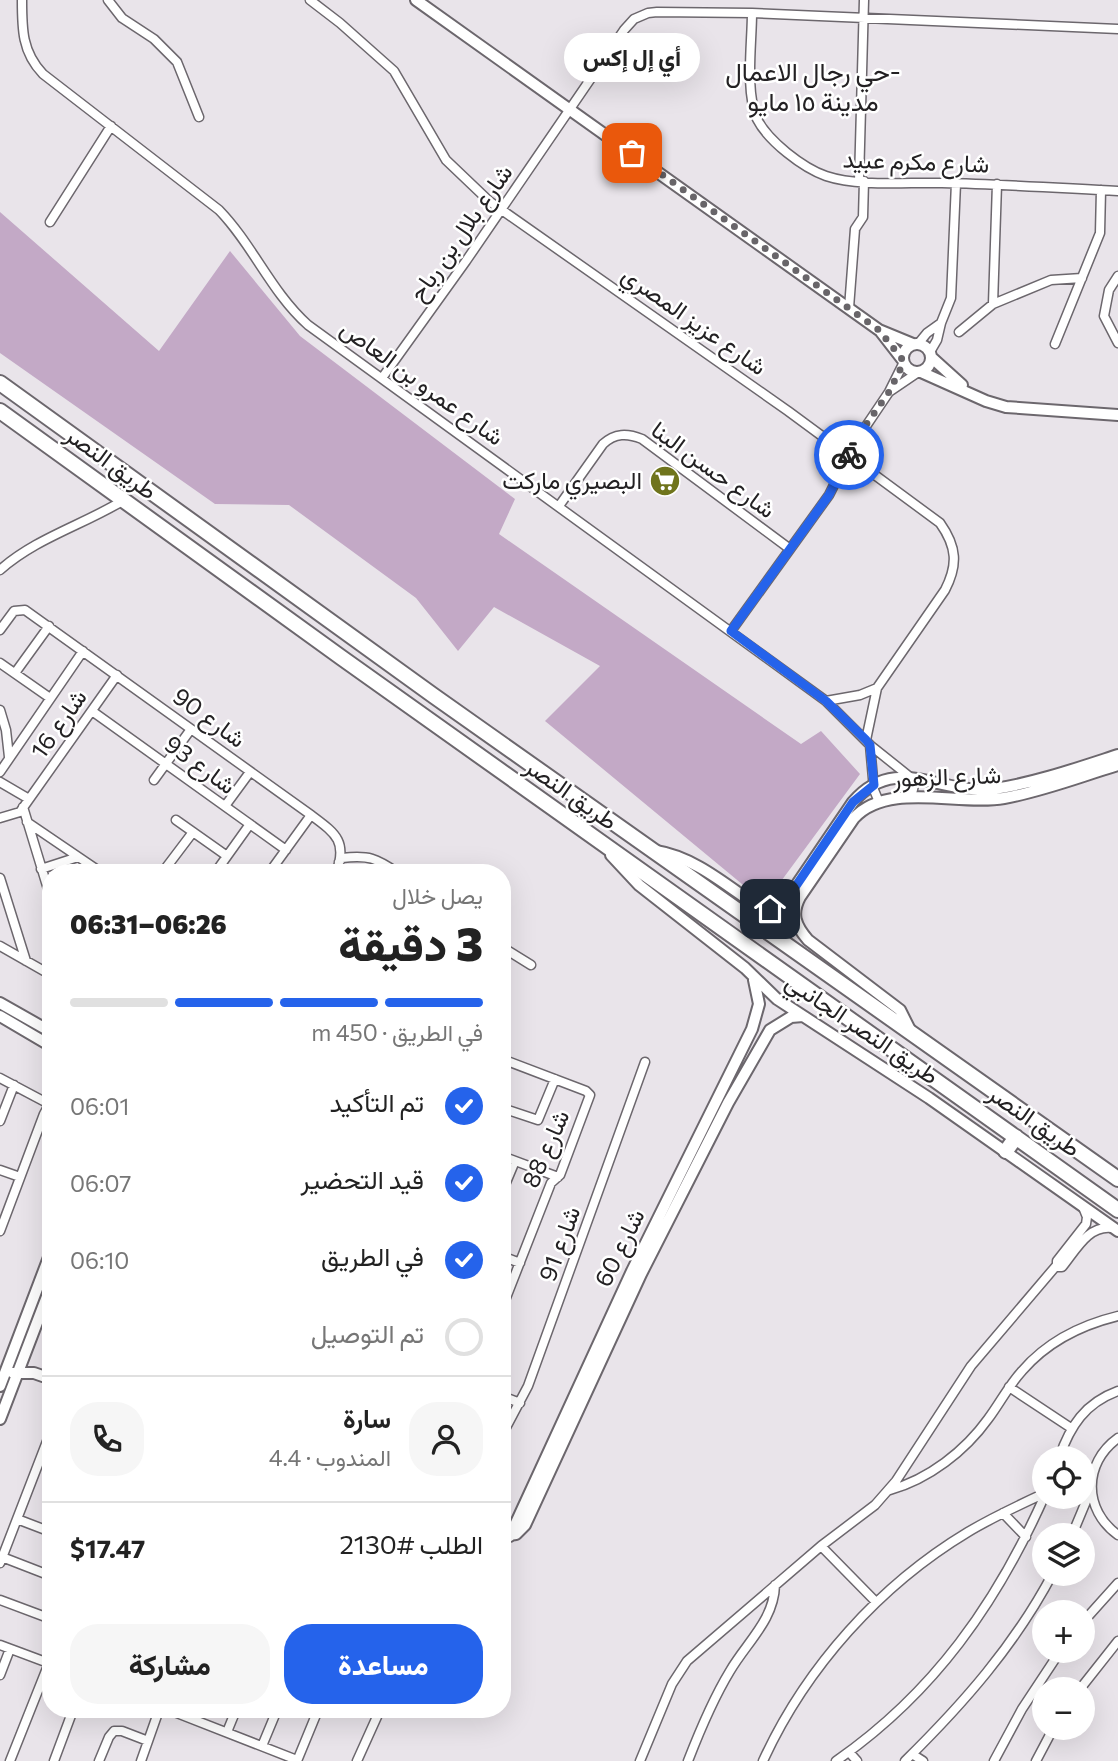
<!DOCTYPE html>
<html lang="ar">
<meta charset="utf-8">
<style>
body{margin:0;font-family:Commissioner,Vazirmatn,sans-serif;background:#f6f6f6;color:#222;direction:rtl;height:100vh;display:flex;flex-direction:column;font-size:26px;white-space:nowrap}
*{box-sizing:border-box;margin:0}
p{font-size:23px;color:#767676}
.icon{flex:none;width:38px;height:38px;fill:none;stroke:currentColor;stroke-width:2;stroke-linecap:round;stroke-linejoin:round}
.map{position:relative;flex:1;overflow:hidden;direction:ltr}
.panel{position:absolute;left:42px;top:864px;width:469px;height:854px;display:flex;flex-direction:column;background:#fff;border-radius:28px;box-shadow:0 7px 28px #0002;direction:rtl}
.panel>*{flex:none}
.fabs{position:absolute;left:1032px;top:1446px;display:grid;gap:14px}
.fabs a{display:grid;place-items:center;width:63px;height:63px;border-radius:50%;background:#fff;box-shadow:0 7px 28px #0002;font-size:35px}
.pin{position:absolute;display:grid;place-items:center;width:60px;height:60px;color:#fff;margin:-30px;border-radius:14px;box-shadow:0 4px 10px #0006}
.courier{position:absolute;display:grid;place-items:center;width:70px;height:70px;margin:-35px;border:5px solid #2563eb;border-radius:50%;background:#fff;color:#222;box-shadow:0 2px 9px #0007}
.bubble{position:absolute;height:49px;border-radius:24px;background:#fff;box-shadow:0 7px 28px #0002;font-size:23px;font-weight:800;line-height:49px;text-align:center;direction:rtl}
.overview em{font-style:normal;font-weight:800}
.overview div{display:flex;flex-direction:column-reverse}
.overview{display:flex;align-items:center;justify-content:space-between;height:119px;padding:0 28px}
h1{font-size:46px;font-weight:800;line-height:52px}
.bar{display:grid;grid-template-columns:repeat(4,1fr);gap:10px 7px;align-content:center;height:84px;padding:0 28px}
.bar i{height:9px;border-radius:5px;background:#e0e0e0}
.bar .selected{background:#2563eb}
.bar p{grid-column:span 4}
.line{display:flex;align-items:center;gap:18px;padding:0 28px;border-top:2px solid #e0e0e0}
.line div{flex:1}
.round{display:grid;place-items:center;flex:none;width:74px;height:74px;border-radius:28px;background:#f6f6f6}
ol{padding:0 28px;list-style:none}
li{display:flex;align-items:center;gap:21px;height:77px}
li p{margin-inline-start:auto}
li .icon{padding:7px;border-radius:50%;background:#2563eb;color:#fff;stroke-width:4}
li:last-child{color:#767676}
li i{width:38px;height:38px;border:4px solid #e0e0e0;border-radius:50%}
.primary-button{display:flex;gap:14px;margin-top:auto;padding:14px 28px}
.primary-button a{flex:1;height:80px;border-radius:28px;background:#2563eb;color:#fff;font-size:28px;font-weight:800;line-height:80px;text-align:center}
.primary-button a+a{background:#f6f6f6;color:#222}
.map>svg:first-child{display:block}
.green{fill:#c3a9c6}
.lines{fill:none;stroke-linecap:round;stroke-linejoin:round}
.street-casing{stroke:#6c676d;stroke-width:11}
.secondary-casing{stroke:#6c676d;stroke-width:14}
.highway-casing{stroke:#6c676d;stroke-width:18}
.street{stroke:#fff;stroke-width:8}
.secondary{stroke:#fff;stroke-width:10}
.highway{stroke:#fff;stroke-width:14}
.done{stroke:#686569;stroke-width:7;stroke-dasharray:0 12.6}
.route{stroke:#2563eb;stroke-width:9}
.labels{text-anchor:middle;stroke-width:5;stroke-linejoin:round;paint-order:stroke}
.street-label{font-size:24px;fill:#232123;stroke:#fff}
.poi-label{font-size:24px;fill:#232123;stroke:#fff;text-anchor:end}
.neighbourhood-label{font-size:26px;fill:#232123;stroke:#fff}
</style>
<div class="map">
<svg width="1118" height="1761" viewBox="0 0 1118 1761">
<rect width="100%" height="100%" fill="#e9e4ea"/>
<!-- green -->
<path class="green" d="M 0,212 L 159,351 L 230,251 L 300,336 L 515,499 L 499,534 L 801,744 L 821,731 L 860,774 L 765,903 L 545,721 L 600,666 L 494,607 L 458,651 L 416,598 L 289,505 L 215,504 L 0,353 Z"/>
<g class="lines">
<!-- street casing -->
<g class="street-casing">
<path id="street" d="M 22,0 C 22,29 22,52 43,74 L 219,210 C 253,245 271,292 308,325 L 826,701 L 870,745 L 910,777 L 914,785 L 911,798
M 108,0 L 122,18 L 154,39 L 177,62 L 199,117
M 310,0 L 340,23 L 394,71 L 446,160 L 489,201 L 788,411 L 940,523 C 957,547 958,565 945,590 L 877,688 L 866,740
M 752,13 C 752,43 745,91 757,119 C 768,141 803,168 826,176 C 859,187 907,182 942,183 C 1001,184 1059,188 1118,191
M 859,181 L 864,0
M 50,222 L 111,126
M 1118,276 L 1109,290 L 1104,316 L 1118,343
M 993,304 L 1051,280 L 1082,278
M 849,308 L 855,229 L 863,217 L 864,181
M 959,332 L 993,304 L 997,184
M 918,344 L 927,333 L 941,323
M 1055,344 L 1100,233 L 1101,190
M 930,352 L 937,340 L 941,323 L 951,298 L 956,183
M 382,378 L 466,261 L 624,30 L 634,19 L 648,13 L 657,12 L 752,13 L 1118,29
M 889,392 L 917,373
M 559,506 L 603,444 C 615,433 627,433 642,439 L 790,549
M 0,570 C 36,538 83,525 124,500
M 0,630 L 14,611 L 25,610 L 311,815 C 335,833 348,841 336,873
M 731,631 L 829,495 L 856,441 L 889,392 L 903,364
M 0,663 L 50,698
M 15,673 L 49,626
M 826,701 L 860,695 L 877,688
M 0,710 L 6,730 L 9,757
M 92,711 L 286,850
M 870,745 L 874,790 L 879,802
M 0,772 L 83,651
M 154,780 L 191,729
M 0,782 L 29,799
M 225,806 L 250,772
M 23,807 L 51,899
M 0,818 L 20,812 L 117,675
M 176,820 L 227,856
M 27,822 L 102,873
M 339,862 L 342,858 C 369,855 376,858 398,873
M 41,869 L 78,857
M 162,873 L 193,832
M 215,873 L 250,824
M 269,873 L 311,815
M 0,878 L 26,961
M 0,946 L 51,975
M 502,947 L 531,965
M 502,960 L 506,950
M 45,1028 L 51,1015
M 502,1059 L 586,1091 L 590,1095 L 560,1175 L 551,1183 L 502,1308
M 0,1078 L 49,1104
M 502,1108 L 538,1120 L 555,1079
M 0,1121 L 14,1085
M 502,1156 L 558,1177
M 0,1170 L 20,1177
M 502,1192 L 515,1161
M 1083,1207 L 1087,1217 L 1086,1224 L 1057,1261 L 1057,1267 L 1062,1267 C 1076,1250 1088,1225 1112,1228
M 0,1231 L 44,1114 L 51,1101
M 502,1256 L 520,1263
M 1009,1387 L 1071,1428
M 502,1396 L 520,1403
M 502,1435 L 528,1386 L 645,1062
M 1118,1438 C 1083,1463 1083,1510 1118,1535
M 1059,1458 C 1070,1426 1085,1403 1118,1391
M 890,1490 C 929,1479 965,1451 988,1419 C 1000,1403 1009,1385 1022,1371 C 1047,1342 1081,1325 1118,1316
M 1003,1513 L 1026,1537
M 17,1519 L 51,1532
M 1072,1535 L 1090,1492
M 821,1546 L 876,1602
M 2,1557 L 51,1576
M 0,1563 L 51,1431
M 0,1600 L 51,1619
M 1083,1622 L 1118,1583
M 0,1645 L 51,1664
M 0,1675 L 10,1649
M 1080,1689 L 1118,1641
M 169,1710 L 297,1760
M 227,1732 L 236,1710
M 262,1746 L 277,1710
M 849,1752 L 857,1761
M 912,1754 L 923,1761
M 10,1761 L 49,1663
M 54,1761 L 73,1710
M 99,1761 L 109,1737 L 114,1731 L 122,1731 L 148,1741
M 141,1761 L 159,1710
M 297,1761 L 318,1710
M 357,1761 L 380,1710
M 640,1761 L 672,1684 L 687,1661 L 821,1546 L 875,1505 L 896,1481 L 971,1366 L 1056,1266
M 688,1761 C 700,1730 713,1699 730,1671 C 747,1642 774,1620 775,1585
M 763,1761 C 806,1667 880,1585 968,1532 C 993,1517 1019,1505 1045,1493
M 836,1761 C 934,1693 997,1603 1045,1495
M 905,1761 C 963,1704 1015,1645 1053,1573
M 994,1761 L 1022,1709 L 1061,1650
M 1036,1761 L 1054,1727"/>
</g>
<!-- secondary casing -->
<g class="secondary-casing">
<path id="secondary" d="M 416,0 L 879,330 L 913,344
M 881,332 L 902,359
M903 358a14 14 0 1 1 28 0a14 14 0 1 1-28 0Z
M 931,357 L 962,385
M 921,372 L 986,401 L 1006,407 L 1118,415
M 656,851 C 694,857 726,885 757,906 C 768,910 776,910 785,902 L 853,802 C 896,752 941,796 994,789 C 1035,783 1078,768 1118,755
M 611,855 L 639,885 L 745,968 L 777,999 L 929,1098 L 1118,1231
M 0,1003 L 51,1032
M 0,1016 L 51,1046
M 911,1032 L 900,1010 L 808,940 C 795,925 791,914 800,897 L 854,818 C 888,781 959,806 1004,798 C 1043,791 1081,776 1118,765
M 13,1373 L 34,1373 L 51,1379
M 0,1386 L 51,1252
M 0,1419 L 51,1286
M 502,1536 L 516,1534 L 525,1525 L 641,1274 L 728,1103 L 770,1030 L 791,1017 L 803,1016
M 510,1536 L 632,1271 L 752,1029 L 759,1004 L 754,980"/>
</g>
<!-- highway casing -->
<g class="highway-casing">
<path id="highway" d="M 0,383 L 434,696 L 1118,1179
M 0,411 L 342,658 L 1118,1210
M 1006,1151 L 1016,1137"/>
</g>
<!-- street -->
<use href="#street" class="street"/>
<!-- secondary -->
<use href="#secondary" class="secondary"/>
<!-- highway -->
<use href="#highway" class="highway"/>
</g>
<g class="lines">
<!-- done -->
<path class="done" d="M 632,153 L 879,330 L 902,359 L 903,364 L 889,392 L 863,429 L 849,455"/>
<!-- route -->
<path class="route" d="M 770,909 L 780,906 L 785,902 L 853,802 L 874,785 L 870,745 L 866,740 L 826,701 L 731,631 L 829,495 L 849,455"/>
</g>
<!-- icons -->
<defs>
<g id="supermarket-disc" transform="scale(1.575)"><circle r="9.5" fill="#6f741c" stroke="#fff"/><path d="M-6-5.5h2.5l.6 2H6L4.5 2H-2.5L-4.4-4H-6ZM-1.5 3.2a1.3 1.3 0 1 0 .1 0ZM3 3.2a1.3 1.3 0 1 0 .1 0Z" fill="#fff"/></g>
</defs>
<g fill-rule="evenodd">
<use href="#supermarket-disc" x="665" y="481"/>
</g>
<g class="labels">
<!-- street labels -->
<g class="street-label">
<text transform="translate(916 162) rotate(2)" y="8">شارع مكرم عبيد</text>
<text transform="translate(461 233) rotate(-55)" y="8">شارع بلال بن رباح</text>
<text transform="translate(694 321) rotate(35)" y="8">شارع عزيز المصري</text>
<text transform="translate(422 383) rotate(36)" y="8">شارع عمرو بن العاص</text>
<text transform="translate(111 463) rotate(36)" y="8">طريق النصر</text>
<text transform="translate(713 470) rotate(36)" y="8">شارع حسن البنا</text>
<text transform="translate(209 718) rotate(36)" y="8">شارع 90</text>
<text transform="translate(59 724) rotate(-55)" y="8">شارع 16</text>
<text transform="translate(200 765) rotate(36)" y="8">شارع 93</text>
<text transform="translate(947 777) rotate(-2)" y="8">شارع الزهور</text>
<text transform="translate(571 794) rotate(35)" y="8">طريق النصر</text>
<text transform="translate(862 1029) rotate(34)" y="8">طريق النصر الجانبي</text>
<text transform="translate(1034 1121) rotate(35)" y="8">طريق النصر</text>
<text transform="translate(546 1149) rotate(-66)" y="8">شارع 88</text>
<text transform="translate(560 1244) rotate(-70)" y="8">شارع 91</text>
<text transform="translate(620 1248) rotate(-64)" y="8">شارع 60</text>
</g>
<!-- poi labels -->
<g class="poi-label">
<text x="642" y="489">البصيري ماركت</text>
</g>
<!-- neighbourhood labels -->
<g class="neighbourhood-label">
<text x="813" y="81">حي رجال الاعمال-<tspan x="813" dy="30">مدينة ١٥ مايو</tspan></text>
</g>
</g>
</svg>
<div class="fabs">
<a><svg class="icon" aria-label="locate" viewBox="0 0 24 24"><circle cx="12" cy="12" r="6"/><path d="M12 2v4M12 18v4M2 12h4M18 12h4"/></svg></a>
<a><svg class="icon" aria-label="layers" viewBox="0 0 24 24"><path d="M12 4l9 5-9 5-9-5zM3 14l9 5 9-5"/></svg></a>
<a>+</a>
<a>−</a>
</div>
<div class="pin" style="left:632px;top:153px;background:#ea580c"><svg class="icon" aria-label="bag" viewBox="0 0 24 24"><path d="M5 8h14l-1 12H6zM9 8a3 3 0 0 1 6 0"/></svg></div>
<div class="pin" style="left:770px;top:909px;background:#1f2937"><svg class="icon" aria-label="home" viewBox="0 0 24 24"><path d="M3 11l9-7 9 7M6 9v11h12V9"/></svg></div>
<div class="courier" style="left:849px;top:455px"><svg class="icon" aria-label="bike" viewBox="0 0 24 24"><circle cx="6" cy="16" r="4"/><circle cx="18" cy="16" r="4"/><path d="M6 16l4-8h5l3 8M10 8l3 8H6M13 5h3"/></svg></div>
<div class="bubble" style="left:564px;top:33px;width:136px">أي إل إكس</div>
<section class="panel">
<div class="overview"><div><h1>3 دقيقة</h1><p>يصل خلال</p></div><em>06:26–06:31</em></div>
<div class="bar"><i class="selected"></i><i class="selected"></i><i class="selected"></i><i></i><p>في الطريق · 450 m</p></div>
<ol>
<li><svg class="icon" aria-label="check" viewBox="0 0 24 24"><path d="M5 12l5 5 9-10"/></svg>تم التأكيد<p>06:01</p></li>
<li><svg class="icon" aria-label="check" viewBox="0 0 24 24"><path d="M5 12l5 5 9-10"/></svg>قيد التحضير<p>06:07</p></li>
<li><svg class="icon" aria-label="check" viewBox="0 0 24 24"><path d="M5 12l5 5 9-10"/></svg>في الطريق<p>06:10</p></li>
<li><i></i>تم التوصيل</li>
</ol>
<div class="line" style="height:126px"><a class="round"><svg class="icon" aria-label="person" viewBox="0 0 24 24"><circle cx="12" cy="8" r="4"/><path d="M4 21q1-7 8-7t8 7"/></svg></a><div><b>سارة</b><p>المندوب · 4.4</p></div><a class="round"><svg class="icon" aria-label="phone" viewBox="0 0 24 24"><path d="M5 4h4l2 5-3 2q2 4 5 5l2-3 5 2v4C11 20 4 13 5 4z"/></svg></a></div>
<div class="line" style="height:91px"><div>الطلب #2130</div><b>$17.47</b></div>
<div class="primary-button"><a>مساعدة</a><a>مشاركة</a></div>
</section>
</div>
